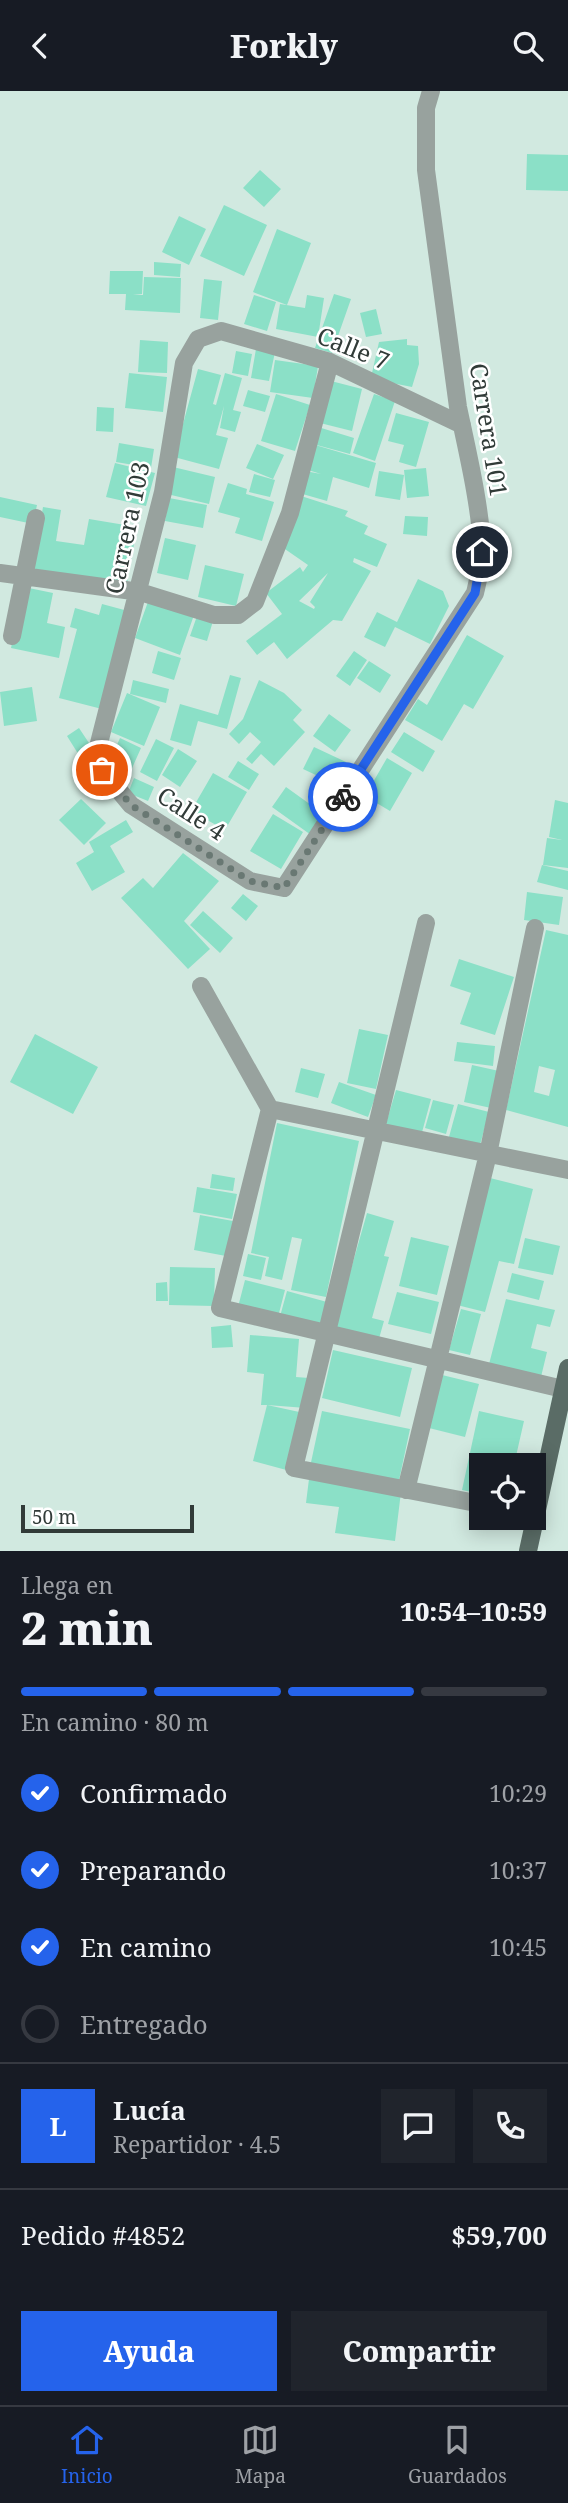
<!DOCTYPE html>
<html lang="es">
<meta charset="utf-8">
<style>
body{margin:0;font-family:"Noto Serif",serif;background:#20242c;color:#f1f3f6;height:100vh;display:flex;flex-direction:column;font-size:26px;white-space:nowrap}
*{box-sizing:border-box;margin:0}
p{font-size:23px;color:#9ea1a6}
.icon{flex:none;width:38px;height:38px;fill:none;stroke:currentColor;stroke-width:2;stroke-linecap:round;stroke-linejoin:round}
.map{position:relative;height:1460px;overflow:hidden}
.panel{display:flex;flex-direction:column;background:#171b24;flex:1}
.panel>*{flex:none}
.tools{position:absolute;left:469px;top:1362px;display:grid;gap:14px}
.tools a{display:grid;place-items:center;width:77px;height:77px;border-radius:0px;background:#171b24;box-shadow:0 4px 18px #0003;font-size:35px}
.scale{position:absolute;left:21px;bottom:18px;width:173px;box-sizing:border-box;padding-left:7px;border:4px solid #313b38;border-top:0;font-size:19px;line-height:24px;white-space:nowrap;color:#313b38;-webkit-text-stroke:5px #fff;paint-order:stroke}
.pin{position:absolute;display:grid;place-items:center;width:60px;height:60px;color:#fff;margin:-30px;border:4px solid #fff;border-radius:50%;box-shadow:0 2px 7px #0007}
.courier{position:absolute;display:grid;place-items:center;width:70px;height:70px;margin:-35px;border:5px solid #2563eb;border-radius:50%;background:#fff;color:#222;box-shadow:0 2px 9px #0007}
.summary em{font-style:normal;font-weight:800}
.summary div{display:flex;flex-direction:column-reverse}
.summary{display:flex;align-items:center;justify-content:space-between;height:119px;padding:0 21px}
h1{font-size:46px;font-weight:800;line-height:52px}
.bar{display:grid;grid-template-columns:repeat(4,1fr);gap:10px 7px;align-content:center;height:84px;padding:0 21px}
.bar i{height:9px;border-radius:5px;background:#363941}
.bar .selected{background:#2563eb}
.bar p{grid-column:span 4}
.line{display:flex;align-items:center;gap:18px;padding:0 21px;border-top:2px solid #363941}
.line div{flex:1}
.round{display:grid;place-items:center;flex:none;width:74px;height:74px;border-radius:0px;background:#20242c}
ol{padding:0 21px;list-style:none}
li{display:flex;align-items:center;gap:21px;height:77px}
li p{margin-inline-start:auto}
li .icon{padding:7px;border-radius:50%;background:#2563eb;color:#fff;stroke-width:4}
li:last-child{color:#9ea1a6}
li i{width:38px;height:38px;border:4px solid #363941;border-radius:50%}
.action{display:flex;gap:14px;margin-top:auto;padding:14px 21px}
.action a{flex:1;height:80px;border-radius:0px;background:#2563eb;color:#fff;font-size:28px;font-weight:800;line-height:80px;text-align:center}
.action a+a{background:#20242c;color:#f1f3f6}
header{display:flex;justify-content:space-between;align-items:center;height:91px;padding:0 21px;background:#171b24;font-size:32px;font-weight:800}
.tab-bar{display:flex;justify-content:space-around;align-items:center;height:98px;border-top:2px solid #363941;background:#171b24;font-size:19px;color:#9ea1a6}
.tab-bar a{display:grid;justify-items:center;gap:4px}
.tab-bar .selected{color:#2563eb}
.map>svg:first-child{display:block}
.building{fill:#8be0c7;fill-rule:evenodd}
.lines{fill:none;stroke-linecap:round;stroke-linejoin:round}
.minor{stroke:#98a29e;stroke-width:18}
.major{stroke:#5a6c66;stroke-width:18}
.done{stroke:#697873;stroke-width:7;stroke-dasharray:0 12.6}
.route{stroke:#2563eb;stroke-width:9}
.labels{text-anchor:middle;stroke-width:5;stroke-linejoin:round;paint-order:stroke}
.street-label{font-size:24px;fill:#313b38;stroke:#fff}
</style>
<header><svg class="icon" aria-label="back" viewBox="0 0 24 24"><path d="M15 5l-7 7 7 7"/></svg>Forkly<svg class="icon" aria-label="search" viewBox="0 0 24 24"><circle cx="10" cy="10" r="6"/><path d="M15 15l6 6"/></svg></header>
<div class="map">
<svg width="568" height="1460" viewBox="0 0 568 1460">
<rect width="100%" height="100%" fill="#d1e9e0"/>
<!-- building -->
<path class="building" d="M 527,63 L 568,64 L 568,100 L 526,99 Z
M 260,79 L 281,98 L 264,116 L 243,97 Z
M 224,114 L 267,134 L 244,185 L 200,165 Z
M 179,125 L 206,138 L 189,174 L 162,161 Z
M 277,138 L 311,152 L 287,214 L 253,201 Z
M 154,171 L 181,173 L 180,186 L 154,184 Z
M 110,180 L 143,180 L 142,203 L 133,204 L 143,204 L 144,186 L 181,187 L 180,222 L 125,219 L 126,203 L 109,203 Z
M 204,188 L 222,190 L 218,229 L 200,227 Z
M 334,203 L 351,208 L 332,262 L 315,257 Z
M 254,204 L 276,211 L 267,240 L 244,233 Z
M 307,204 L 324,207 L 318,246 L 276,238 L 280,213 L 305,217 Z
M 376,218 L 382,243 L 366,246 L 360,222 Z
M 407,248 L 407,254 L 418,255 L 419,273 L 412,296 L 382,290 L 372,282 L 379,251 Z
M 140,249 L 168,251 L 167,282 L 138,281 Z
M 256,258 L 275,261 L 269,290 L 251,287 Z
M 236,260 L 252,263 L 248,285 L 232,282 Z
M 275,269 L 318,275 L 313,307 L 270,301 Z
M 198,278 L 221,284 L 213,313 L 216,314 L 225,282 L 242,287 L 233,319 L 241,321 L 235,341 L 220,337 L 224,315 L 216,344 L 228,347 L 219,378 L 174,366 Z
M 129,282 L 167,286 L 163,321 L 125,317 Z
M 331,290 L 362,298 L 352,340 L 320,332 Z
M 248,299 L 270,305 L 265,321 L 243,315 Z
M 276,303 L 310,314 L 295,360 L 261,350 Z
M 374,303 L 395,310 L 375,370 L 353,362 Z
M 97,316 L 114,317 L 113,341 L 96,340 Z
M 396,322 L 429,331 L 416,376 L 399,371 L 404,354 L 388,350 Z
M 318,336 L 354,347 L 350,363 L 313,353 Z
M 119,352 L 154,358 L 151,377 L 116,371 Z
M 257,353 L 284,364 L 273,388 L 246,377 Z
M 312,353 L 376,372 L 369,397 L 333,386 L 327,410 L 299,402 L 305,380 L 321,383 L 305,378 Z
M 115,372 L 155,382 L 146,415 L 106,406 Z
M 173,376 L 215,386 L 209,413 L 167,403 Z
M 426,377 L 429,405 L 407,407 L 404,379 Z
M 379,380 L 404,384 L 400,409 L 375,405 Z
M 254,383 L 275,389 L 270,406 L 249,401 Z
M 228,392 L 247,398 L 246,403 L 274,411 L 262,450 L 235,442 L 240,427 L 218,421 Z
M 301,405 L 348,420 L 345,425 L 368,435 L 364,443 L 387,453 L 377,476 L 354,467 L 353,471 L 371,480 L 342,530 L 333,529 L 287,568 L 274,551 L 257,564 L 246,550 L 282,523 L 266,502 L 300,476 L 303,481 L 308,474 L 282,456 ZM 328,482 L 310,511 L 315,516 L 314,518 L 299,510 Z
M 0,406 L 37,414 L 33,433 L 0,426 Z
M 169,407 L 207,414 L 203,437 L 165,430 Z
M 43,416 L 61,419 L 56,450 L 84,454 L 89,428 L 137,436 L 127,493 L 32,480 Z
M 405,425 L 428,426 L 427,445 L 403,443 Z
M 165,447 L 196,454 L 188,489 L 157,482 Z
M 205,474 L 244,483 L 236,515 L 198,506 Z
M 418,488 L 443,500 L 449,515 L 430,553 L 395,536 L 385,556 L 364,546 L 377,521 L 397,531 Z
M 24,496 L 53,502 L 47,532 L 65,536 L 59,567 L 11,557 Z
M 149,508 L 194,524 L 180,564 L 135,547 Z
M 102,513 L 128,520 L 102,618 L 59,607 L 77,538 L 70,536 L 75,517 L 99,524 Z
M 197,525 L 213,530 L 207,550 L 190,545 Z
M 467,544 L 504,565 L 473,618 L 464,613 L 442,650 L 405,629 L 418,608 L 427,614 Z
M 158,560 L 181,567 L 174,589 L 152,582 Z
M 354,560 L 367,569 L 350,595 L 336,585 Z
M 369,570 L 391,584 L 380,602 L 357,587 Z
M 230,584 L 241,587 L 227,638 L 198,630 L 191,655 L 170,649 L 180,613 L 218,624 Z
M 133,589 L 169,598 L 166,612 L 130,603 Z
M 259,589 L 284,602 L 302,619 L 293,629 L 305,641 L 274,675 L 261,663 L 252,673 L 246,668 L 261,651 L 250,641 L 239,653 L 229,643 L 243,628 Z
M 32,596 L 37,630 L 4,635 L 0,601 Z
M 127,602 L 160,616 L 144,655 L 111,641 Z
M 329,623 L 351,639 L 335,661 L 313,645 Z
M 79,637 L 95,661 L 82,669 L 67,645 Z
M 404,641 L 435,660 L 423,681 L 391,661 Z
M 120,647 L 141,657 L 129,684 L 108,674 Z
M 156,648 L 174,657 L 157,690 L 140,681 Z
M 314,656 L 346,671 L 335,693 L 303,678 Z
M 178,658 L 197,670 L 180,696 L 162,684 Z
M 387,667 L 412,682 L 390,720 L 365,705 Z
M 238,670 L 259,683 L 249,699 L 228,686 Z
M 213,682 L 247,701 L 225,739 L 191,720 Z
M 134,687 L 154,696 L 148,710 L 128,702 Z
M 286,696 L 325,724 L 311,744 L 272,716 Z
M 81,708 L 106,732 L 84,754 L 59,729 Z
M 555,709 L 568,712 L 568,777 L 543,774 L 547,747 L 562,749 L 549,746 Z
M 273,723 L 303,741 L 281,778 L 250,760 Z
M 126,729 L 133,741 L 110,755 L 125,781 L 92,800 L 76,772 L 94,761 L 89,751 Z
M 183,762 L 219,790 L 184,830 L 210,858 L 188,878 L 121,807 L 143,787 L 153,797 Z
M 542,774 L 568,780 L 568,799 L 537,791 Z
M 527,801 L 563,806 L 559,834 L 524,829 Z
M 243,803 L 258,815 L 246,830 L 231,817 Z
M 203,820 L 233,847 L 220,862 L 190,834 Z
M 546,839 L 568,844 L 568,1036 L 506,1019 ZM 539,975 L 555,979 L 549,1005 L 534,1001 Z
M 459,868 L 514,886 L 495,944 L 460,933 L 471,902 L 450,895 Z
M 359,938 L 388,944 L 376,998 L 347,992 Z
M 35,943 L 98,976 L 73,1023 L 10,991 Z
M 457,951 L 495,955 L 493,975 L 454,970 Z
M 472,974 L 499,980 L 491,1017 L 464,1011 Z
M 301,977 L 325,983 L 318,1007 L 295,1001 Z
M 339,991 L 376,1004 L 368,1026 L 331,1012 Z
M 396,999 L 431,1008 L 421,1045 L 385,1036 Z
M 433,1009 L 454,1014 L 446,1043 L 425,1037 Z
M 458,1013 L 489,1021 L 480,1054 L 449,1046 Z
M 277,1032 L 359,1050 L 326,1206 L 291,1199 L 302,1148 L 292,1146 L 282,1189 L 265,1185 L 269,1166 L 251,1162 Z
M 212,1083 L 235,1087 L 233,1100 L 210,1097 Z
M 490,1087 L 533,1098 L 514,1173 L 499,1170 L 485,1221 L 457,1214 Z
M 197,1096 L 237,1103 L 232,1128 L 193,1121 Z
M 367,1122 L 394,1130 L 384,1165 L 389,1166 L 372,1227 L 384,1230 L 378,1251 L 334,1238 Z
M 200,1124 L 233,1130 L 226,1165 L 194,1159 Z
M 411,1146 L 449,1155 L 437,1204 L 399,1195 Z
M 525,1147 L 560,1155 L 553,1184 L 518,1177 Z
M 248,1163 L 266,1167 L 261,1189 L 243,1185 Z
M 170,1176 L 215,1177 L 214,1215 L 169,1214 Z
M 512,1182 L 544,1190 L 539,1209 L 507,1201 Z
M 245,1189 L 285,1199 L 278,1226 L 238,1216 Z
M 167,1191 L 168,1210 L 156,1210 L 156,1192 Z
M 287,1200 L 327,1211 L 318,1240 L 279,1229 Z
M 397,1201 L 439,1211 L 431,1243 L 388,1233 Z
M 506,1208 L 555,1219 L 550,1236 L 537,1233 L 531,1257 L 547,1261 L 540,1290 L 488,1277 Z
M 461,1218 L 481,1223 L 470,1264 L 449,1259 Z
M 231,1234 L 233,1256 L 212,1257 L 211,1236 Z
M 250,1244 L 299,1248 L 296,1286 L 309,1287 L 306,1317 L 267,1314 L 304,1322 L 290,1380 L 253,1370 L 267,1314 L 261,1314 L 264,1283 L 247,1281 Z
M 333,1259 L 412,1277 L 400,1326 L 322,1307 Z
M 442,1284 L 479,1293 L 465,1346 L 429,1337 Z
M 322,1320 L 410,1338 L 398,1394 L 310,1376 Z
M 479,1320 L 524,1330 L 514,1374 L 481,1374 L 481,1403 L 462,1399 Z
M 309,1388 L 401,1401 L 395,1450 L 335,1442 L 339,1416 L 306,1412 Z"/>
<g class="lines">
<!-- minor -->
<path class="minor" d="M 431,0 L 426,17 L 426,79 L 458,316 C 467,359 481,417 482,460 C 482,474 478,489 475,502 L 284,797 L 250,790 L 131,714 L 102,679 L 97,660 L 163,401 L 184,272 L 198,248 L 221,240 L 330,271 L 462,334
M 0,482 L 140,501 L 214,524 L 238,524 L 255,511 L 290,422 L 330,271
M 12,545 L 36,427
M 426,832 L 294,1377 L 481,1413
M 201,895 L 270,1018 L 220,1217 L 563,1298
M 270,1018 L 568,1079
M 406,1399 L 488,1063 L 535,837"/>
<!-- major -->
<path class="major" d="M 528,1460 L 568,1277"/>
</g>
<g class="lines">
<!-- done -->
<path class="done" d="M 102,679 L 131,714 L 250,790 L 284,797 L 343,706"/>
<!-- route -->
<path class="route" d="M 343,706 L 475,502 L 482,461"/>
</g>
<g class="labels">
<!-- street labels -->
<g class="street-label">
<text transform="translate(353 258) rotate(22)" y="8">Calle 7</text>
<text transform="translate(488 339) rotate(81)" y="8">Carrera 101</text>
<text transform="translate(128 437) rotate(-78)" y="8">Carrera 103</text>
<text transform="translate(191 723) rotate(33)" y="8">Calle 4</text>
</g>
</g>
</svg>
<div class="tools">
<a><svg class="icon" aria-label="locate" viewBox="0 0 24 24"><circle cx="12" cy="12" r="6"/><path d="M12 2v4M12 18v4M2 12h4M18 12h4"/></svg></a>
</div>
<div class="scale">50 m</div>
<div class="pin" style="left:102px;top:679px;background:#ea580c"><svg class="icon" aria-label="bag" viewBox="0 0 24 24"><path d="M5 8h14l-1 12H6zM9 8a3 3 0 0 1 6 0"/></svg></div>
<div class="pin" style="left:482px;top:461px;background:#1f2937"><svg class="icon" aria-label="home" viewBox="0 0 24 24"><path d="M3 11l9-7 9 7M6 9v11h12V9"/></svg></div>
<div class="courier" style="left:343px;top:706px"><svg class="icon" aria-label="bike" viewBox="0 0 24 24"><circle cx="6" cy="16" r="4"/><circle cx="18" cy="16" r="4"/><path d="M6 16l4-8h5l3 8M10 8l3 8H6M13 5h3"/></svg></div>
</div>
<section class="panel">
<div class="summary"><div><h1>2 min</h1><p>Llega en</p></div><em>10:54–10:59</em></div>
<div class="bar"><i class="selected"></i><i class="selected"></i><i class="selected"></i><i></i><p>En camino · 80 m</p></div>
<ol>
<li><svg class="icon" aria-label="check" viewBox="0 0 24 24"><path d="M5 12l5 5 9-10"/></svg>Confirmado<p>10:29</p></li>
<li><svg class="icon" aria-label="check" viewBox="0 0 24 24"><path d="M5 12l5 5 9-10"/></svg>Preparando<p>10:37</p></li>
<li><svg class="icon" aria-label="check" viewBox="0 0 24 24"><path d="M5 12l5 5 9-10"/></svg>En camino<p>10:45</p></li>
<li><i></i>Entregado</li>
</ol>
<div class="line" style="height:126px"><b class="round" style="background:#2563eb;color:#fff">L</b><div><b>Lucía</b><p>Repartidor · 4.5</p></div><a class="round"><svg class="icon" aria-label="chat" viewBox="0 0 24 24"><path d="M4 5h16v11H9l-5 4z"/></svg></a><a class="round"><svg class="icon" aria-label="phone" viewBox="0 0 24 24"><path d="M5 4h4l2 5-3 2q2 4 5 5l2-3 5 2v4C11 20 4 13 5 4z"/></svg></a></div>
<div class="line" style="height:91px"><div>Pedido #4852</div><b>$59,700</b></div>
<div class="action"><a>Ayuda</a><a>Compartir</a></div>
</section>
<nav class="tab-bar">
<a class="selected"><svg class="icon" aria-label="home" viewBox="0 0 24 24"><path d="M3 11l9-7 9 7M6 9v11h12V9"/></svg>Inicio</a>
<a><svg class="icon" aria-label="map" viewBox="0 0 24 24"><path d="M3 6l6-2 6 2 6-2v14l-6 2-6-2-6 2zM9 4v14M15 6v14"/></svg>Mapa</a>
<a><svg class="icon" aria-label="saved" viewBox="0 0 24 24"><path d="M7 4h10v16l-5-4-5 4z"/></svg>Guardados</a>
</nav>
